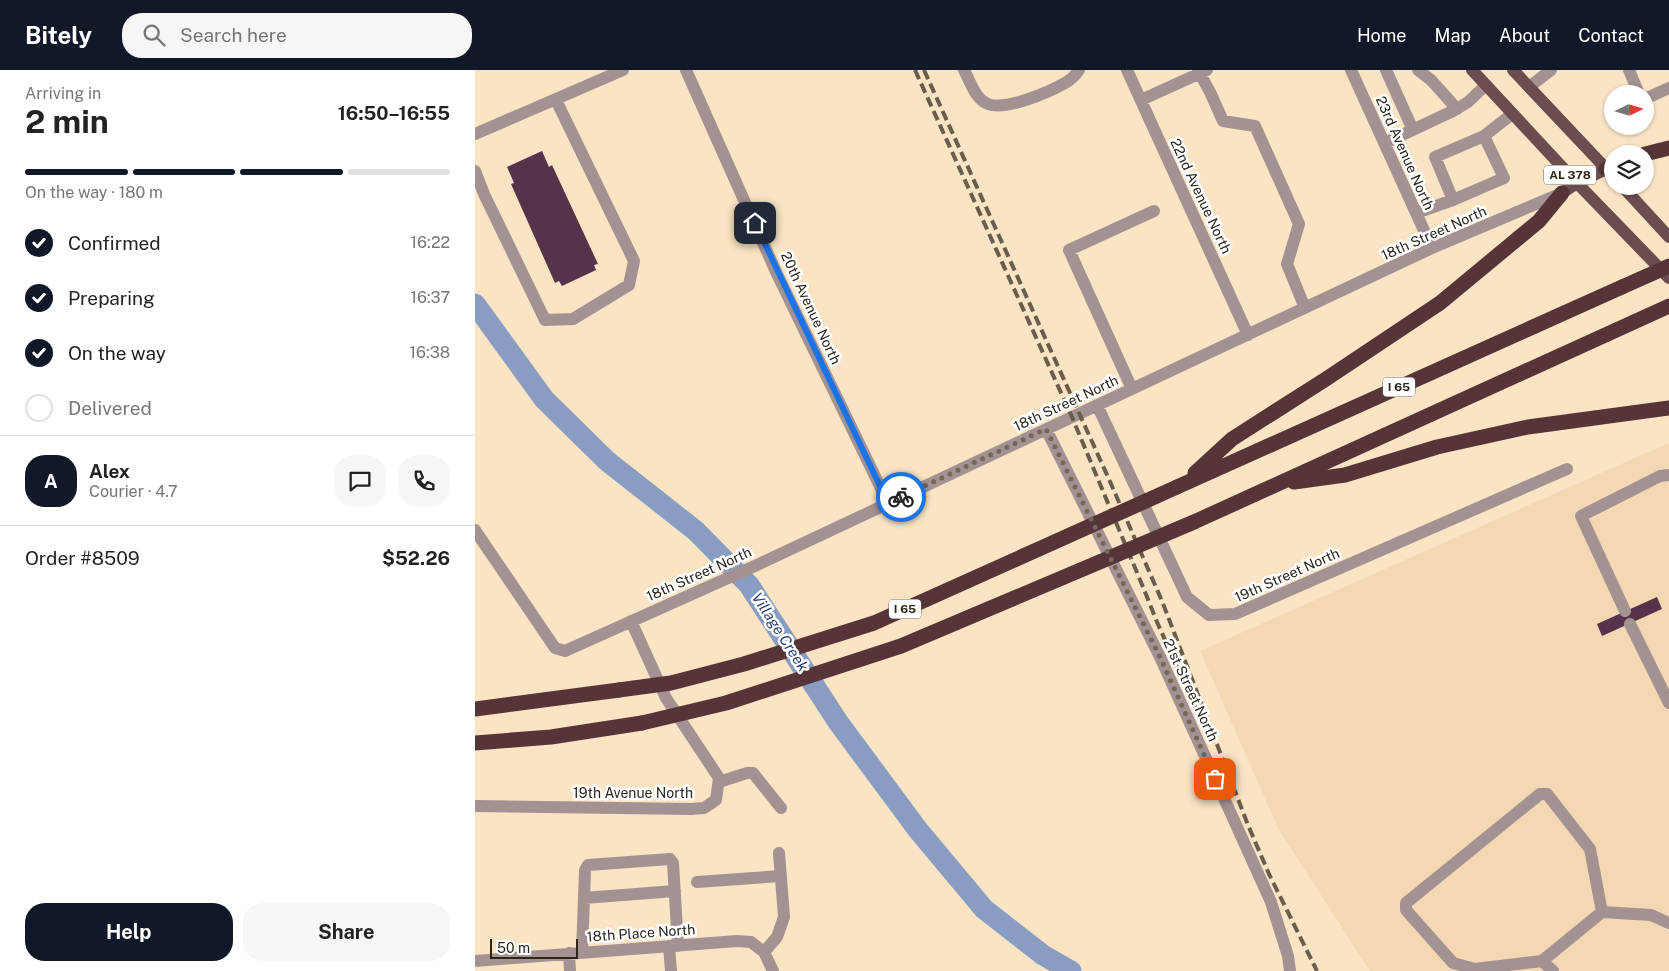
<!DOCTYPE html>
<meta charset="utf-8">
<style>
body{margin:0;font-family:"Public Sans",sans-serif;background:#f6f6f6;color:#222;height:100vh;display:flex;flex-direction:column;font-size:19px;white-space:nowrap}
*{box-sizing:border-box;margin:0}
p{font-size:16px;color:#767676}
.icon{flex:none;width:28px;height:28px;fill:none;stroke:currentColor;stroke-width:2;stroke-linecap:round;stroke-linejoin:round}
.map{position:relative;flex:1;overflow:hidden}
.details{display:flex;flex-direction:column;background:#fff;width:475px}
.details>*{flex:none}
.needle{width:32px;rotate:85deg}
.buttons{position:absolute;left:1129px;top:15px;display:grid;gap:10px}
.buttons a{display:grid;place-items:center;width:50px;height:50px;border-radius:50%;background:#fff;box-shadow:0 1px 4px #0004;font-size:25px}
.scale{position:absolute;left:15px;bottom:12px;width:88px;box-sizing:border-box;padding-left:5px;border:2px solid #2c2418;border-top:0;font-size:14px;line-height:18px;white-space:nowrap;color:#2c2418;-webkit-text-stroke:4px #fff;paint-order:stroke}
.pin{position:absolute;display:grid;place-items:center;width:42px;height:42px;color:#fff;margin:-21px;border-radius:10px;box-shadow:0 2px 8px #0006}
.courier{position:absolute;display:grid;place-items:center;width:50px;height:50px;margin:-25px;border:4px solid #1a73e8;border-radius:50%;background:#fff;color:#222;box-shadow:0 1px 6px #0007}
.summary em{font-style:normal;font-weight:700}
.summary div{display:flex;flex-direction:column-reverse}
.summary{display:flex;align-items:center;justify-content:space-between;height:85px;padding:0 25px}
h1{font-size:32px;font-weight:700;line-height:38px}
.bar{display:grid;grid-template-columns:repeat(4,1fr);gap:8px 5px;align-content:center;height:60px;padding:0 25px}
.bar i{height:6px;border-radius:4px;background:#e0e0e0}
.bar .on{background:#111827}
.bar p{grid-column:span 4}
.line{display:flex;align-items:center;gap:12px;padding:0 25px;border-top:1px solid #e0e0e0}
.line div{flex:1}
.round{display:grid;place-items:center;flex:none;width:52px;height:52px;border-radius:20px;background:#f6f6f6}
ol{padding:0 25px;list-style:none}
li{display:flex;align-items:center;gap:15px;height:55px}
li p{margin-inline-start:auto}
li .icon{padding:5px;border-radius:50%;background:#111827;color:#fff;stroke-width:4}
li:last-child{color:#767676}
li i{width:28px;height:28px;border:2px solid #e0e0e0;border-radius:50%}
.cta{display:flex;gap:10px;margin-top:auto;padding:10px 25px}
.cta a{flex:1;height:58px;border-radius:20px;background:#111827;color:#fff;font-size:20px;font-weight:700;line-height:58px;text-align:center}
.cta a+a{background:#f6f6f6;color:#222}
header{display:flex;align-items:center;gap:30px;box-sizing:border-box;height:70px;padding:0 25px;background:#111827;color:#fff}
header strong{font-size:24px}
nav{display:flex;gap:28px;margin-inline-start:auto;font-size:18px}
.search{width:350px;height:45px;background:#f6f6f6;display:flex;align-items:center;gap:12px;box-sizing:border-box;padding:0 18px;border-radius:20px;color:#767676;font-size:19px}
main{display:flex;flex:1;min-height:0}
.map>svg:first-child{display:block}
.built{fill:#f2d8b3}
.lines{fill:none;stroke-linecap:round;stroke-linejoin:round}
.river{stroke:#899cc2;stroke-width:21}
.building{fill:#55334a}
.minor{stroke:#a49293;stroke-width:12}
.major{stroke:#6b4d4f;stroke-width:12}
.highway{stroke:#563538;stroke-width:15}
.rail{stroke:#695d4b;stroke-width:4;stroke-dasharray:10 5;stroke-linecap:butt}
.highway-bridge{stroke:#563538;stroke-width:15}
.done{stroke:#746754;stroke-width:5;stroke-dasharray:0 9}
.route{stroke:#1a73e8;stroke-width:6}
.labels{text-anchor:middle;stroke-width:5;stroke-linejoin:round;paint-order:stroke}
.shield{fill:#fff;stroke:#6b665d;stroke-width:1}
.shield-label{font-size:12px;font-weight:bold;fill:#2c2418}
.street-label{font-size:14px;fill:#2c2418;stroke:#fff}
.water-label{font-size:15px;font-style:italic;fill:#283f71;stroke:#fff}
</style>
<header>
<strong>Bitely</strong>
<div class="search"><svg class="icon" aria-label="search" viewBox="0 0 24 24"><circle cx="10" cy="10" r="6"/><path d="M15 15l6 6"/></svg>Search here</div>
<nav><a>Home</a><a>Map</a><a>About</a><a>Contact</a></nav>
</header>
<main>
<section class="details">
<div class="summary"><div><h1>2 min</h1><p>Arriving in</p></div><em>16:50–16:55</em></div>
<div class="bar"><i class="on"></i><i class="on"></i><i class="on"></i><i></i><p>On the way · 180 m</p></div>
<ol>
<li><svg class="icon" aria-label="check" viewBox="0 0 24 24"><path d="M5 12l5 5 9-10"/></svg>Confirmed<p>16:22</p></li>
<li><svg class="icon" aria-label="check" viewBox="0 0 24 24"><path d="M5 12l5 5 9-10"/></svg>Preparing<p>16:37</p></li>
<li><svg class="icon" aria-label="check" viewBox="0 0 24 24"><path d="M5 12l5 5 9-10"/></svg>On the way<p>16:38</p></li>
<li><i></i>Delivered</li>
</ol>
<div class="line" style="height:90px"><b class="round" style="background:#111827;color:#fff">A</b><div><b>Alex</b><p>Courier · 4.7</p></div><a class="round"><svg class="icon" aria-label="chat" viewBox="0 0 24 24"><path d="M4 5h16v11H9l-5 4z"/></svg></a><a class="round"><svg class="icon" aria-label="phone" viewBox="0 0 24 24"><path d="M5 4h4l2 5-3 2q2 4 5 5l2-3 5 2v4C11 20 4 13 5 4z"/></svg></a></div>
<div class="line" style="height:65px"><div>Order #8509</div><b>$52.26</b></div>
<div class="cta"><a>Help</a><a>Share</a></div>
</section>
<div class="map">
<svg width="1194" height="901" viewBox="0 0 1194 901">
<rect width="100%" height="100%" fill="#fae4c4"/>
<!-- built -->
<path class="built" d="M 1194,373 L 1194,901 L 895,901 L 804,760 L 725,581 Z"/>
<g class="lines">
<!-- river -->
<path class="river" d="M 0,234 L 69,329 L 132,391 L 221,461 L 274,515 L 363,652 L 443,760 L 509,839 L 568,885 L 596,901"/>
</g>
<!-- building -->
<path class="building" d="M 67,81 L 74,97 L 77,95 L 123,194 L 119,195 L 121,200 L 87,216 L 84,211 L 80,213 L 36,114 L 39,113 L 32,97 Z
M 1182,527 L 1187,539 L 1127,566 L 1122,554 Z"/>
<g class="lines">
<!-- minor -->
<path class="minor" d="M 211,0 L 302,204 L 413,433
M 489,0 C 495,11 500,29 513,34 C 531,41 574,22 590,13 C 596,10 600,6 604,0
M 652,0 L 773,265
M 723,0 L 735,22 L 748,51 L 780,56 L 824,154 L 812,194 L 830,238
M 876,0 L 957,178
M 911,0 L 938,60
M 943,0 L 956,10 L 982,39
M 1154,0 L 1164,24
M 1054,17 L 1076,0
M 1170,29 L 1194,18
M 666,30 L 732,0
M 0,64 L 148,0
M 1009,66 L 1029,108 L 978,130 L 960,87 L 1009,66 L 1037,44
M 910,73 L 980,40 L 993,32 L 1011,15
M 0,101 L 9,124 L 70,250 L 98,249 L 154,215 L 159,191 L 81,30
M 941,143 L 978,130
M 657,319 L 594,180 L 679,141
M 622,335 L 712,527 L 734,545 L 760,544 L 1092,399
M 571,359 L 685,587 L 796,832 L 813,886 L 815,901
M 0,460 L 80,578 L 90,581 L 282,495 L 957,178 L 1087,123
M 1150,541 L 1106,446 L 1185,406 L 1194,405
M 1155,554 L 1194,633
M 244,712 L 272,703 L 278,703 L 306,738
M 0,736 L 216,739 L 229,738 L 241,730 L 244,708 L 191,628 L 156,551
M 222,812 L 306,806
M 109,828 L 200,821
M 194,876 L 196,901
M 107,882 L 110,800 L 113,795 L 195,789 L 198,793 L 203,876
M 289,882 L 298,901
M 94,883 L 95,901
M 0,891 L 262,871 L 276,872 L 289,882 L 302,867 L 309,847 L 304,783
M 1067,891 L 1000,899 L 978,893 L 931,840 L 931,833 L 1065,724 L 1072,724 L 1115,779 L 1127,842
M 1078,901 L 1067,891 L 1127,842 L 1176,845 L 1194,853"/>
<!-- major -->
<path class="major" d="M 997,0 L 1102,113 L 1194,208
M 1038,0 L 1138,106
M 1147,116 L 1194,167
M 1087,123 L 1102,113 L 1131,99"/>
<!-- highway -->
<path class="highway" d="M 1170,84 L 1194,78
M 1131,99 L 1138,96
M 720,403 L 757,369 L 851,309 L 965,233 L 1064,151 L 1087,123
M 819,412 L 870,405 L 962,377 L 1053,357 L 1194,338
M 702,417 L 1147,217
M 719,452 L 1194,236
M 0,639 L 144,620
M 0,673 L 76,667 L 167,653"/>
<!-- rail -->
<path class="rail" d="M 440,0 L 597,347 L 668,517 L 682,552 L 729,657
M 449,0 L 633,407 L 687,531 L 773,755 L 794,804 L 842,901"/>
<!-- highway-bridge -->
<path class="highway-bridge" d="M 1147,217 L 1194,196
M 144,620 L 196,613 L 269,594 L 399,553 L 702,417
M 167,653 L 251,633 L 426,576 L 719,452"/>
</g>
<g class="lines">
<!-- done -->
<path class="done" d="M 426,427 L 571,359 L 685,587 L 740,709"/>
<!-- route -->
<path class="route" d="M 280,153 L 413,433 L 426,427"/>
</g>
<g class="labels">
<!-- shield labels -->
<g class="shield">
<rect x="1069" y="95.5" width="52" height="19" rx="4"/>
<rect x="908" y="307.5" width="32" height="19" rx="4"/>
<rect x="414" y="529.5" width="32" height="19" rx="4"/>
</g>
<g class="shield-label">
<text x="1095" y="109">AL 378</text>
<text x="924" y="321">I 65</text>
<text x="430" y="543">I 65</text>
</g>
<!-- street labels -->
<g class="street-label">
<text transform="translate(930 83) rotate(66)" y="5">23rd Avenue North</text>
<text transform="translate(726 126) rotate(65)" y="5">22nd Avenue North</text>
<text transform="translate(959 163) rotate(-24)" y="5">18th Street North</text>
<text transform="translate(336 238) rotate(65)" y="5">20th Avenue North</text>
<text transform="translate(591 333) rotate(-25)" y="5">18th Street North</text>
<text transform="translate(224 504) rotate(-24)" y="5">18th Street North</text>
<text transform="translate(812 505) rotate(-24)" y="5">19th Street North</text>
<text transform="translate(716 620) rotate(65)" y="5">21st Street North</text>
<text x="158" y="728">19th Avenue North</text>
<text transform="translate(166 863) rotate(-4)" y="5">18th Place North</text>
</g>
<!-- water labels -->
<g class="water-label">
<text transform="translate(305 562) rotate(57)" y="5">Village Creek</text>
</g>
</g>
</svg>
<div class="buttons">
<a><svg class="needle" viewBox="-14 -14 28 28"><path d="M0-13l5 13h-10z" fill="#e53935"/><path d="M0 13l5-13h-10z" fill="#767676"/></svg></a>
<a><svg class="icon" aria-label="layers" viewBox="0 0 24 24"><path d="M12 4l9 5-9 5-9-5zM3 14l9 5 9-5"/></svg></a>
</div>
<div class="scale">50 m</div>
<div class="pin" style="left:740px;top:709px;background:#ea580c"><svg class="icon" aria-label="bag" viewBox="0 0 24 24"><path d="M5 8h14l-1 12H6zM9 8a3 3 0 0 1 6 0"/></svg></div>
<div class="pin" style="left:280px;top:153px;background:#1f2937"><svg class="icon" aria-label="home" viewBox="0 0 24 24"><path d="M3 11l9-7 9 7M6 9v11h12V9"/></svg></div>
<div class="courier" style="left:426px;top:427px"><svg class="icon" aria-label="bike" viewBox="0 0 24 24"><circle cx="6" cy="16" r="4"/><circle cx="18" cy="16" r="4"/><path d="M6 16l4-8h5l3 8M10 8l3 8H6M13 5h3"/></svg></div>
</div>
</main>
